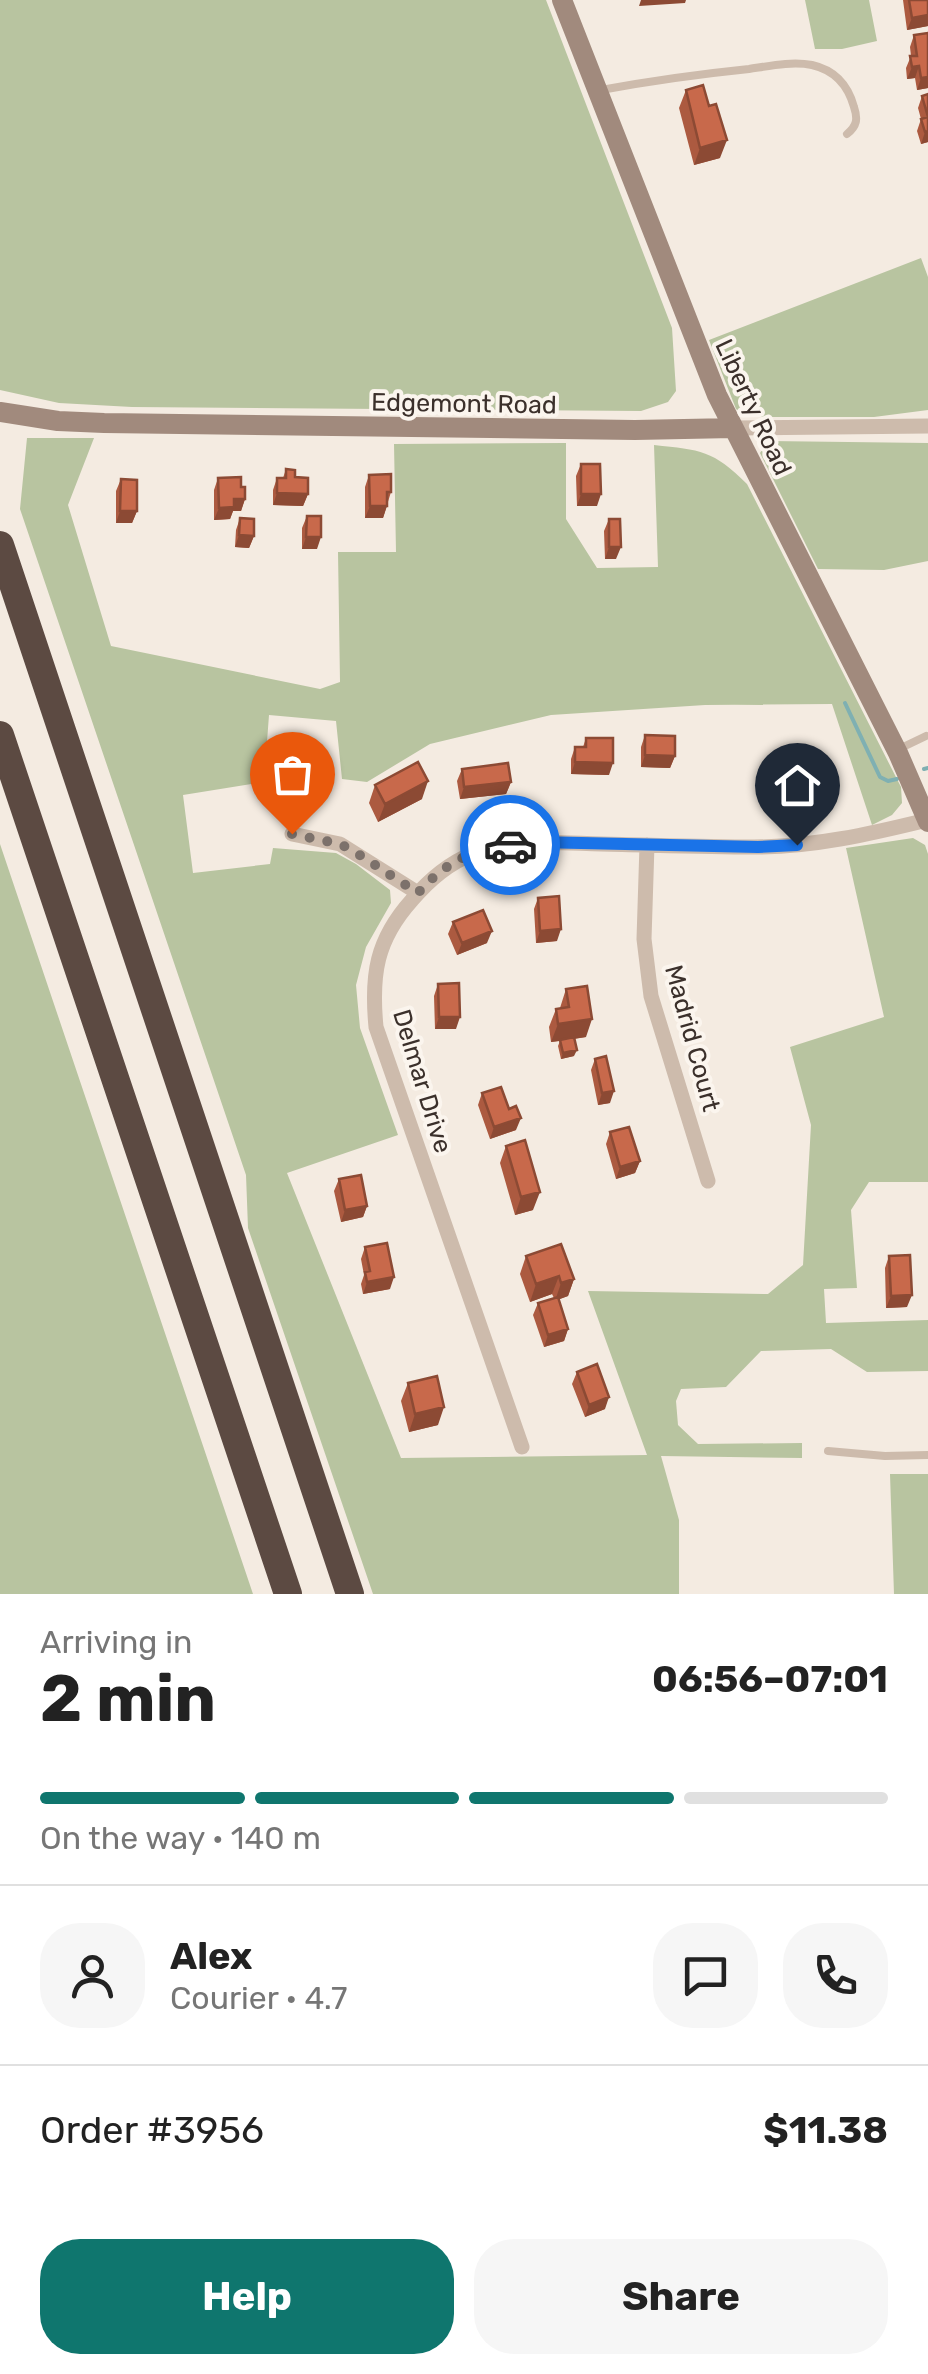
<!DOCTYPE html>
<meta charset="utf-8">
<style>
body{margin:0;font-family:Rubik,sans-serif;background:#f6f6f6;color:#222;height:100vh;display:flex;flex-direction:column;font-size:38px;white-space:nowrap}
*{box-sizing:border-box;margin:0}
p{font-size:32px;color:#767676}
.icon{flex:none;width:55px;height:55px;fill:none;stroke:currentColor;stroke-width:2;stroke-linecap:round;stroke-linejoin:round}
.map{position:relative;height:1594px;overflow:hidden}
.side{display:flex;flex-direction:column;background:#fff;flex:1}
.side>*{flex:none}
.pin{position:absolute;display:grid;place-items:center;width:85px;height:85px;color:#fff;margin:-102px -42px;border-radius:50% 50% 50% 0;rotate:-45deg;box-shadow:0 0 10px #0007}
.pin .icon{rotate:45deg}
.courier{position:absolute;display:grid;place-items:center;width:100px;height:100px;margin:-50px;border:8px solid #1a73e8;border-radius:50%;background:#fff;color:#222;box-shadow:0 2px 12px #0007}
.head em{font-style:normal;font-weight:700}
.head div{display:flex;flex-direction:column-reverse}
.head{display:flex;align-items:center;justify-content:space-between;height:170px;padding:0 40px}
h1{font-size:65px;font-weight:700;line-height:75px}
.bar{display:grid;grid-template-columns:repeat(4,1fr);gap:15px 10px;align-content:center;height:120px;padding:0 40px}
.bar i{height:12px;border-radius:8px;background:#e0e0e0}
.bar .active{background:#0f766e}
.bar p{grid-column:span 4}
.line{display:flex;align-items:center;gap:25px;padding:0 40px;border-top:2px solid #e0e0e0}
.line div{flex:1}
.round{display:grid;place-items:center;flex:none;width:105px;height:105px;border-radius:40px;background:#f6f6f6}
.button{display:flex;gap:20px;margin-top:auto;padding:20px 40px}
.button a{flex:1;height:115px;border-radius:40px;background:#0f766e;color:#fff;font-size:40px;font-weight:700;line-height:115px;text-align:center}
.button a+a{background:#f6f6f6;color:#222}
.map>svg:first-child{display:block}
.green{fill:#b8c4a0}
.lines{fill:none;stroke-linecap:round;stroke-linejoin:round}
.stream{stroke:#7fb0b2;stroke-width:4}
.lane{stroke:#cdbbac;stroke-width:8}
.street{stroke:#cdbbac;stroke-width:15}
.secondary{stroke:#a18a7d;stroke-width:20}
.highway{stroke:#5c4a42;stroke-width:28}
.wall{fill:#ac5a40}
.shaded-wall{fill:#8c4a34}
.building{fill:#c8694b;stroke:#8c4a34;stroke-width:2.5}
.done{stroke:#7c716b;stroke-width:10;stroke-dasharray:0 18}
.route{stroke:#1a73e8;stroke-width:12}
.labels{text-anchor:middle;stroke-width:8;stroke-linejoin:round;paint-order:stroke}
.street-label{font-size:25px;fill:#3b302b;stroke:#fbf5ee}
</style>
<div class="map">
<svg width="928" height="1594" viewBox="0 0 928 1594">
<rect width="100%" height="100%" fill="#f4ebe1"/>
<!-- green -->
<path class="green" d="M 0,0 L 546,0 L 672,328 L 676,391 L 668,402 L 641,411 L 132,407 L 59,403 L 0,390 Z
M 805,0 L 869,0 L 877,41 L 842,49 L 815,49 Z
M 921,258 L 928,277 L 928,410 L 874,417 L 747,417 L 736,409 L 709,340 Z
M 27,438 L 94,438 L 68,505 L 111,646 L 320,689 L 340,682 L 338,552 L 396,552 L 394,444 L 566,443 L 566,519 L 597,568 L 658,567 L 654,445 C 701,450 713,450 747,484 L 901,787 L 902,803 L 892,815 L 872,825 L 832,704 L 705,705 L 551,715 L 430,744 L 367,782 L 342,779 L 336,721 L 269,715 L 264,782 L 183,795 L 193,873 L 270,864 L 273,848 L 336,853 L 356,864 L 390,890 L 391,903 L 366,947 L 356,985 L 360,1028 L 398,1135 L 287,1173 L 401,1458 L 647,1455 L 588,1291 L 768,1294 L 803,1265 L 811,1125 L 790,1047 L 884,1017 L 846,848 L 913,838 L 925,845 L 928,854 L 928,1182 L 869,1182 L 851,1210 L 857,1288 L 824,1289 L 826,1323 L 928,1320 L 928,1371 L 867,1372 L 831,1349 L 761,1351 L 726,1387 L 681,1389 L 676,1401 L 678,1425 L 698,1444 L 802,1443 L 802,1458 L 661,1456 L 679,1520 L 679,1594 L 373,1594 L 248,1228 L 246,1175 L 20,509 Z
M 768,441 L 928,443 L 928,561 L 884,570 L 818,569 L 760,453 Z
M 0,844 L 253,1594 L 0,1594 Z
M 890,1474 L 928,1474 L 928,1594 L 894,1594 Z"/>
<g class="lines">
<!-- stream -->
<path class="stream" d="M 845,703 L 880,777 L 888,781 L 897,779
M 924,769 L 928,768"/>
<!-- lane -->
<path class="lane" d="M 601,90 C 650,81 700,74 749,69 C 769,66 792,61 812,65 C 834,70 848,85 854,107 C 858,119 857,126 847,134
M 901,748 L 926,736
M 828,1451 L 885,1456 L 928,1455"/>
<!-- street -->
<path class="street" d="M 733,428 L 928,426
M 292,834 L 340,844 L 418,893
M 647,845 L 644,939 L 651,996 L 708,1181
M 522,1447 L 376,1027 C 371,975 376,940 412,900 C 429,880 447,864 472,854 C 512,838 558,843 601,844 C 652,845 703,847 754,847 C 813,847 870,834 927,820"/>
<!-- secondary -->
<path class="secondary" d="M 562,0 L 717,395 L 898,753 L 928,822
M 0,412 L 58,421 L 104,423 L 635,430 L 733,428"/>
<!-- highway -->
<path class="highway" d="M 0,545 L 350,1594
M 0,735 L 288,1594"/>
</g>
<!-- wall -->
<path class="wall" d="M 903,0 L 928,0 L 928,26 L 907,30 Z
M 928,33 L 928,88 L 917,90 L 915,78 L 907,79 L 906,68 L 911,56 L 910,47 L 914,35 Z
M 686,90 L 720,158 L 694,165 L 679,108 Z
M 928,94 L 928,142 L 921,144 L 917,131 L 921,119 L 918,108 L 922,96 Z
M 581,464 L 597,506 L 577,506 L 576,476 Z
M 286,469 L 295,477 L 308,494 L 303,506 L 273,505 L 273,490 L 277,478 L 283,478 Z
M 369,475 L 391,492 L 383,518 L 365,518 L 365,487 Z
M 218,478 L 241,487 L 245,499 L 241,511 L 233,511 L 230,519 L 214,520 L 214,490 Z
M 121,479 L 137,511 L 132,523 L 116,523 L 116,491 Z
M 307,516 L 317,549 L 302,549 L 302,528 Z
M 240,518 L 254,536 L 249,548 L 235,547 L 236,530 Z
M 609,519 L 616,559 L 605,559 L 604,531 Z
M 645,735 L 675,756 L 670,768 L 641,767 L 641,747 Z
M 586,738 L 609,775 L 571,774 L 571,759 L 575,747 L 583,747 Z
M 462,769 L 511,782 L 506,794 L 460,799 L 457,781 Z
M 375,785 L 422,799 L 378,822 L 369,803 Z
M 538,898 L 557,941 L 536,943 L 534,909 Z
M 453,922 L 487,943 L 457,955 L 448,934 Z
M 438,984 L 456,1029 L 435,1029 L 434,996 Z
M 566,989 L 586,1037 L 574,1039 L 574,1056 L 561,1059 L 558,1046 L 560,1041 L 551,1042 L 549,1027 L 556,1009 L 560,1008 Z
M 595,1059 L 610,1103 L 598,1105 L 591,1070 Z
M 482,1093 L 516,1130 L 490,1139 L 478,1105 Z
M 610,1132 L 640,1161 L 635,1173 L 616,1179 L 606,1144 Z
M 506,1146 L 533,1210 L 515,1215 L 500,1163 Z
M 339,1179 L 367,1206 L 363,1217 L 341,1222 L 334,1191 Z
M 365,1247 L 390,1289 L 363,1294 L 361,1284 L 364,1275 L 361,1259 Z
M 526,1256 L 574,1279 L 568,1296 L 559,1299 L 568,1329 L 564,1341 L 544,1347 L 533,1315 L 538,1303 L 554,1298 L 552,1294 L 530,1302 L 520,1274 Z
M 889,1256 L 907,1307 L 886,1308 L 885,1268 Z
M 577,1372 L 605,1409 L 585,1417 L 572,1384 Z
M 408,1383 L 438,1425 L 409,1432 L 401,1401 Z"/>
<!-- shaded-wall -->
<path class="shaded-wall" d="M 641,0 L 686,0 L 685,3 L 639,6 Z
M 928,15 L 928,26 L 907,30 L 912,18 Z
M 919,66 L 915,78 L 907,79 L 912,67 Z
M 928,77 L 928,88 L 917,90 L 921,78 Z
M 928,131 L 928,142 L 921,144 L 925,132 Z
M 727,140 L 720,158 L 694,165 L 700,148 Z
M 277,493 L 308,494 L 303,506 L 273,505 Z
M 581,494 L 601,494 L 597,506 L 577,506 Z
M 234,499 L 245,499 L 241,511 L 233,511 L 230,519 L 214,520 L 219,508 Z
M 370,506 L 387,506 L 383,518 L 365,518 Z
M 120,511 L 137,511 L 132,523 L 116,523 Z
M 239,535 L 254,536 L 249,548 L 235,547 Z
M 306,537 L 321,537 L 317,549 L 302,549 Z
M 609,547 L 621,547 L 616,559 L 605,559 Z
M 645,755 L 675,756 L 670,768 L 641,767 Z
M 575,762 L 613,763 L 609,775 L 571,774 Z
M 428,781 L 422,799 L 378,822 L 385,804 Z
M 511,782 L 506,794 L 460,799 L 464,787 Z
M 561,929 L 557,941 L 536,943 L 540,931 Z
M 492,931 L 487,943 L 457,955 L 462,943 Z
M 439,1017 L 460,1017 L 456,1029 L 435,1029 Z
M 592,1019 L 586,1037 L 551,1042 L 558,1024 Z
M 577,1050 L 574,1056 L 561,1059 L 563,1053 Z
M 614,1091 L 610,1103 L 598,1105 L 602,1093 Z
M 521,1118 L 516,1130 L 490,1139 L 494,1127 Z
M 640,1161 L 635,1173 L 616,1179 L 620,1167 Z
M 540,1192 L 533,1210 L 515,1215 L 521,1197 Z
M 367,1206 L 363,1217 L 341,1222 L 345,1210 Z
M 559,1276 L 552,1294 L 530,1302 L 536,1284 Z
M 394,1277 L 390,1289 L 363,1294 L 367,1282 Z
M 574,1279 L 568,1296 L 555,1301 L 561,1283 Z
M 912,1295 L 907,1307 L 886,1308 L 891,1296 Z
M 568,1329 L 564,1341 L 544,1347 L 548,1335 Z
M 609,1397 L 605,1409 L 585,1417 L 589,1405 Z
M 444,1407 L 438,1425 L 409,1432 L 415,1414 Z"/>
<!-- building -->
<path class="building" d="M 909,0 L 928,0 L 928,15 L 912,18 Z
M 928,33 L 928,77 L 921,78 L 919,66 L 912,67 L 910,56 L 917,56 L 914,35 Z
M 703,85 L 709,106 L 716,104 L 727,140 L 700,148 L 686,90 Z
M 928,94 L 928,131 L 925,132 L 921,119 L 928,117 L 922,96 Z
M 581,464 L 600,464 L 601,494 L 581,494 Z
M 286,469 L 295,470 L 295,477 L 308,478 L 308,494 L 277,493 L 277,478 L 286,478 Z
M 391,474 L 391,492 L 387,492 L 387,506 L 370,506 L 369,475 Z
M 241,477 L 241,487 L 245,487 L 245,499 L 234,499 L 234,507 L 219,508 L 218,478 Z
M 121,479 L 137,480 L 137,511 L 120,511 Z
M 307,516 L 321,516 L 321,537 L 306,537 Z
M 240,518 L 254,519 L 254,536 L 239,535 Z
M 609,519 L 620,519 L 621,547 L 609,547 Z
M 645,735 L 675,736 L 675,756 L 645,755 Z
M 586,738 L 613,738 L 613,763 L 575,762 L 575,747 L 586,747 Z
M 418,762 L 428,781 L 385,804 L 375,785 Z
M 508,763 L 511,782 L 464,787 L 462,769 Z
M 559,896 L 561,929 L 540,931 L 538,898 Z
M 483,910 L 492,931 L 462,943 L 453,922 Z
M 459,983 L 460,1017 L 439,1017 L 438,984 Z
M 587,986 L 592,1019 L 558,1024 L 556,1009 L 569,1007 L 566,989 Z
M 574,1037 L 577,1050 L 563,1053 L 560,1040 Z
M 606,1056 L 614,1091 L 602,1093 L 595,1059 Z
M 501,1087 L 509,1109 L 516,1106 L 521,1118 L 494,1127 L 482,1093 Z
M 629,1127 L 640,1161 L 620,1167 L 610,1132 Z
M 525,1140 L 540,1192 L 521,1197 L 506,1146 Z
M 361,1175 L 367,1206 L 345,1210 L 339,1179 Z
M 387,1243 L 394,1277 L 367,1282 L 365,1272 L 370,1271 L 365,1247 Z
M 561,1244 L 574,1279 L 561,1283 L 559,1276 L 536,1284 L 526,1256 Z
M 910,1255 L 912,1295 L 891,1296 L 889,1256 Z
M 558,1297 L 568,1329 L 548,1335 L 538,1303 Z
M 597,1364 L 609,1397 L 589,1405 L 577,1372 Z
M 437,1376 L 444,1407 L 415,1414 L 408,1383 Z"/>
<g class="lines">
<!-- done -->
<path class="done" d="M 292,834 L 340,844 L 355,852 L 418,893 C 441,866 474,847 510,845"/>
<!-- route -->
<path class="route" d="M 510,845 L 537,842 L 758,847 L 797,845"/>
</g>
<g class="labels">
<!-- street labels -->
<g class="street-label">
<text transform="translate(464 403) rotate(1)" y="9">Edgemont Road</text>
<text transform="translate(754 407) rotate(65)" y="9">Liberty Road</text>
<text transform="translate(693 1038) rotate(75)" y="9">Madrid Court</text>
<text transform="translate(423 1081) rotate(73)" y="9">Delmar Drive</text>
</g>
</g>
</svg>
<div class="pin" style="left:292px;top:834px;background:#ea580c"><svg class="icon" aria-label="bag" viewBox="0 0 24 24"><path d="M5 8h14l-1 12H6zM9 8a3 3 0 0 1 6 0"/></svg></div>
<div class="pin" style="left:797px;top:845px;background:#1f2937"><svg class="icon" aria-label="home" viewBox="0 0 24 24"><path d="M3 11l9-7 9 7M6 9v11h12V9"/></svg></div>
<div class="courier" style="left:510px;top:845px"><svg class="icon" aria-label="car" viewBox="0 0 24 24"><path d="M5 17H2v-5l4-1 3-4h7l3 4 3 1v5h-3M9 17h6M6 11h13"/><circle cx="7" cy="17" r="2"/><circle cx="17" cy="17" r="2"/></svg></div>
</div>
<section class="side">
<div class="head"><div><h1>2 min</h1><p>Arriving in</p></div><em>06:56–07:01</em></div>
<div class="bar"><i class="active"></i><i class="active"></i><i class="active"></i><i></i><p>On the way · 140 m</p></div>
<div class="line" style="height:180px"><a class="round"><svg class="icon" aria-label="person" viewBox="0 0 24 24"><circle cx="12" cy="8" r="4"/><path d="M4 21q1-7 8-7t8 7"/></svg></a><div><b>Alex</b><p>Courier · 4.7</p></div><a class="round"><svg class="icon" aria-label="chat" viewBox="0 0 24 24"><path d="M4 5h16v11H9l-5 4z"/></svg></a><a class="round"><svg class="icon" aria-label="phone" viewBox="0 0 24 24"><path d="M5 4h4l2 5-3 2q2 4 5 5l2-3 5 2v4C11 20 4 13 5 4z"/></svg></a></div>
<div class="line" style="height:130px"><div>Order #3956</div><b>$11.38</b></div>
<div class="button"><a>Help</a><a>Share</a></div>
</section>
